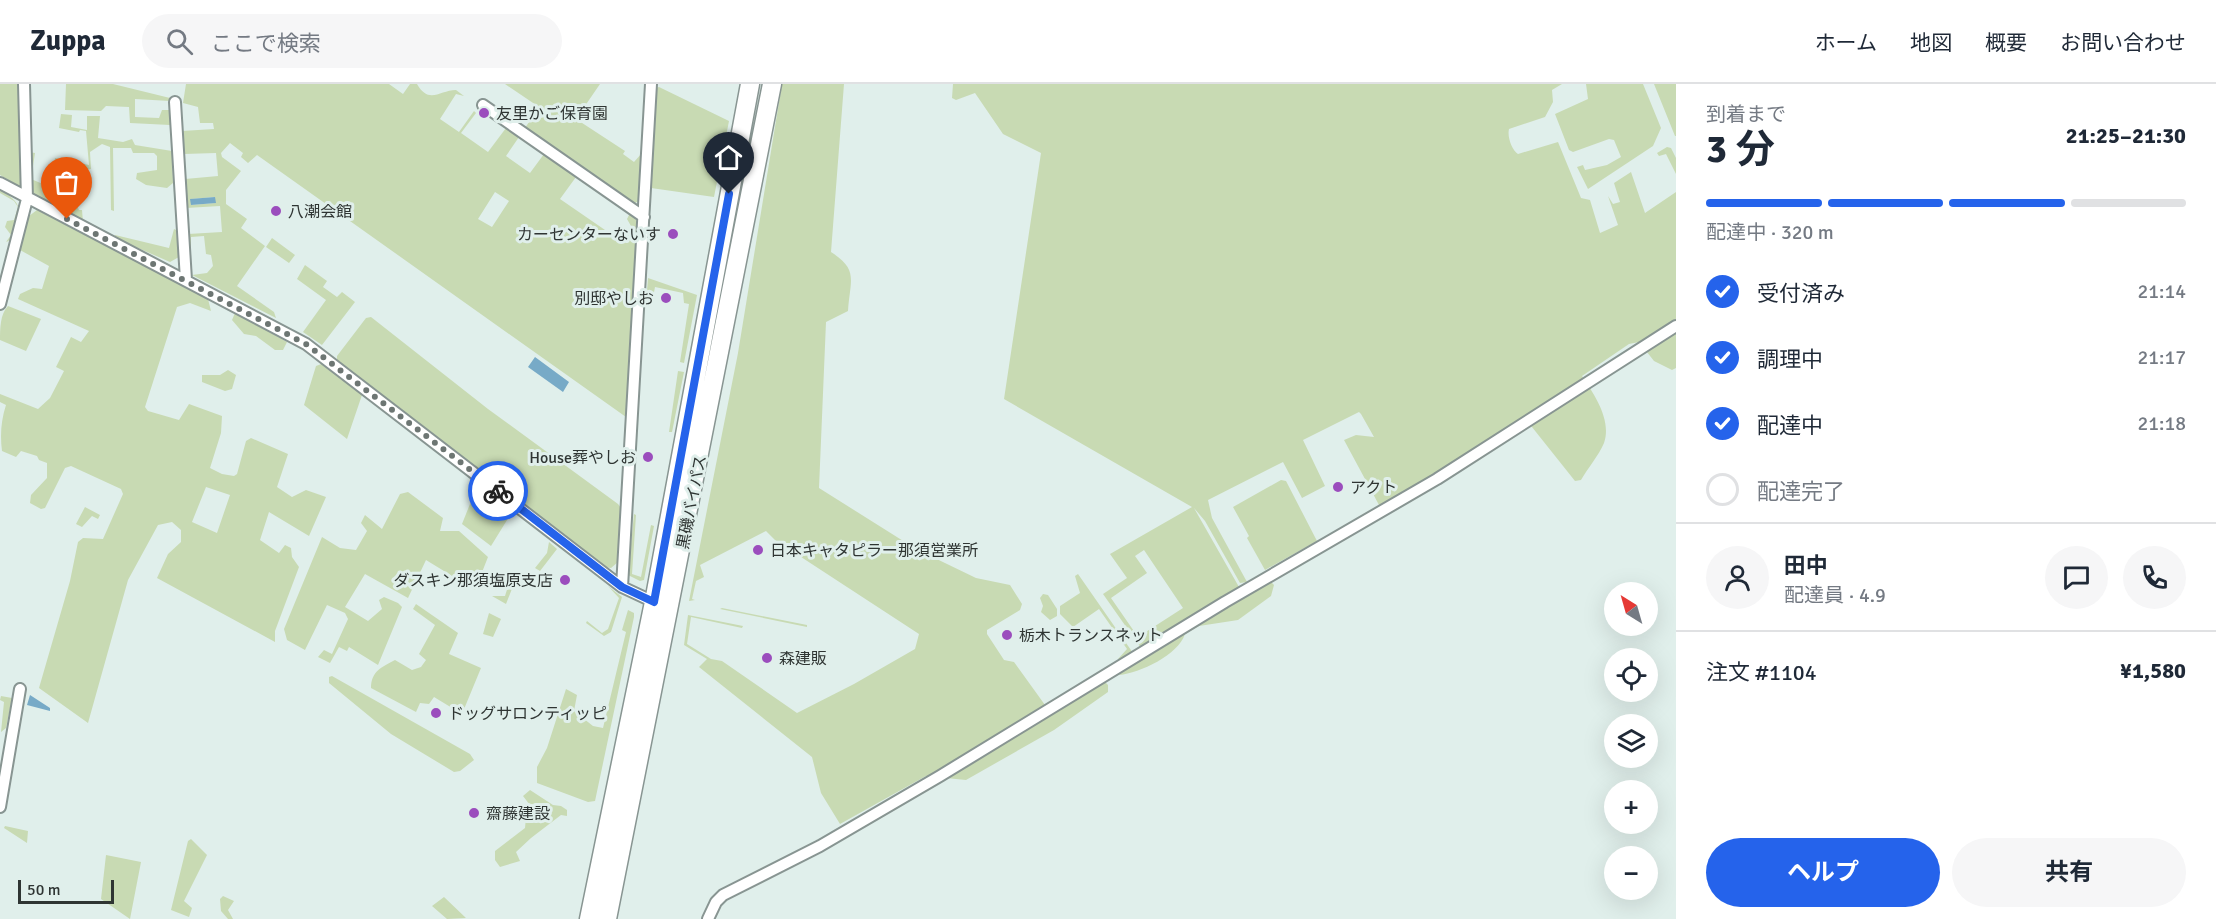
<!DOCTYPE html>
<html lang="ja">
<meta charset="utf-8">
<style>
body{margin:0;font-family:Signika,"Noto Sans JP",sans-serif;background:#f6f6f7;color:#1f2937;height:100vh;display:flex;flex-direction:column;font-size:22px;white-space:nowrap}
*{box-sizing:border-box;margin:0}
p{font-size:20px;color:#747a83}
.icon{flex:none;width:33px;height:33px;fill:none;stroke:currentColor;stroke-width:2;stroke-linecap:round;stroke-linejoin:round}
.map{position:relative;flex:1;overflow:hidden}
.drawer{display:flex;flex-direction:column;background:#fff;width:540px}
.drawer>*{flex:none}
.needle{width:39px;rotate:323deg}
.buttons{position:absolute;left:1604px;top:498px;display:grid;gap:12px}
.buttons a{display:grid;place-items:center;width:54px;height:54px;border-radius:50%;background:#fff;box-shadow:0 6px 24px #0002;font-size:30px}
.scale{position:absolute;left:18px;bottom:15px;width:96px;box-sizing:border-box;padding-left:6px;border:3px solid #2f3533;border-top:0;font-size:16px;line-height:21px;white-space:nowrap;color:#2f3533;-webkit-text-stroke:4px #e0efeb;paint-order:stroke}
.pin{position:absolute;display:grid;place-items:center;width:51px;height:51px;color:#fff;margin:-62px -26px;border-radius:50% 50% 50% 0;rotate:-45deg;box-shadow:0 0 6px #0007}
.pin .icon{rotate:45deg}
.courier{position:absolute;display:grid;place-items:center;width:60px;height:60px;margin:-30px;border:4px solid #2563eb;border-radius:50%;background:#fff;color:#222;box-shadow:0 2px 8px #0007}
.summary em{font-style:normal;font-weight:700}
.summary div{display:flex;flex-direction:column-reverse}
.summary{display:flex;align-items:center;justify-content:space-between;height:102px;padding:0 30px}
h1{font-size:39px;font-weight:700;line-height:45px}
.bar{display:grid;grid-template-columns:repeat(4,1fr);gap:9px 6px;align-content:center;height:72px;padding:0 30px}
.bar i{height:8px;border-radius:4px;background:#e0e1e3}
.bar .active{background:#2563eb}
.bar p{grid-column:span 4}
.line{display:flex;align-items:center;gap:15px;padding:0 30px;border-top:2px solid #e0e1e3}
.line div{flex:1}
.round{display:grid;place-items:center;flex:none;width:63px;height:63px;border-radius:32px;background:#f6f6f7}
ol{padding:0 30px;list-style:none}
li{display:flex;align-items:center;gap:18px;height:66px}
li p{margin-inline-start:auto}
li .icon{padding:6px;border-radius:50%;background:#2563eb;color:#fff;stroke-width:4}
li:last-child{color:#747a83}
li i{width:33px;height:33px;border:3px solid #e0e1e3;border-radius:50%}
.primary-button{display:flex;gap:12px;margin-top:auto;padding:12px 30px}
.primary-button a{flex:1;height:69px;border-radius:36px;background:#2563eb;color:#fff;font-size:24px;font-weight:700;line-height:69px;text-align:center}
.primary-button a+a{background:#f6f6f7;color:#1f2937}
header{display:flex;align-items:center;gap:36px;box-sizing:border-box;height:84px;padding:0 30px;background:#fff;border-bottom:2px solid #e0e1e3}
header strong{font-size:28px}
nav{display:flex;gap:33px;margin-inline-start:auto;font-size:21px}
.search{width:420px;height:54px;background:#f6f6f7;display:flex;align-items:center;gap:15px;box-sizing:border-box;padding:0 21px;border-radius:33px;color:#747a83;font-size:22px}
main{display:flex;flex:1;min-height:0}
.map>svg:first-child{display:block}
.green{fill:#c8dab3;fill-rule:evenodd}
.water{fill:#77aac7}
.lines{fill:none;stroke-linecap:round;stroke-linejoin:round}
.minor-casing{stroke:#889592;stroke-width:14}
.trunk-casing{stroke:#889592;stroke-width:21}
.minor{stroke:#fff;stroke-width:10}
.trunk{stroke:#fff;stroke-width:18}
.done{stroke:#6d7673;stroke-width:6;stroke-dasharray:0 10.8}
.route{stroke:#2563eb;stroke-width:8}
.poi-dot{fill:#9b4dbd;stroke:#e0efeb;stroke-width:2}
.labels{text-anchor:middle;stroke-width:6;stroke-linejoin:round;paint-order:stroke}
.poi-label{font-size:16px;fill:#2f3533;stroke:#e0efeb;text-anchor:start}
.street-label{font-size:16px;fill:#2f3533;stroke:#e0efeb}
</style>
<header>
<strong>Zuppa</strong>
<div class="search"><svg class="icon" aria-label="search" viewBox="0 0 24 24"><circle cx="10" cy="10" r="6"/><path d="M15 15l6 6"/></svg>ここで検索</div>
<nav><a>ホーム</a><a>地図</a><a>概要</a><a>お問い合わせ</a></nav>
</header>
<main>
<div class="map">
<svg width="1676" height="835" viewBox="0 0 1676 835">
<rect width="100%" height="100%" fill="#e0efeb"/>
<!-- green -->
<path class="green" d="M 0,0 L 22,0 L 25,102 L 20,103 L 0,91 Z
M 66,0 L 113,0 L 170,14 L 170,17 L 135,15 L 135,33 L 159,34 L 162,26 L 170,26 L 170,41 L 130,39 L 129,23 L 106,22 L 101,27 L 65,26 Z
M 186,0 L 389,0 L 403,10 L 410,0 L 417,0 C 429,21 440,6 456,6 L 464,12 L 456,10 L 440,35 L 459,48 L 474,27 L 476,29 L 461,49 L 488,68 L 506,44 L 519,53 L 506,72 L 530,89 L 544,70 L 576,93 L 560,115 L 621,157 L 631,142 L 627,135 L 630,129 L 637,137 L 626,333 L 257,71 L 248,79 L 241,73 L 243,69 L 230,59 L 221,69 L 222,73 L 241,87 L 226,106 L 226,120 L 247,135 L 241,144 L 265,162 L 237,202 L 274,228 L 276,234 L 192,191 L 207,189 L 213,182 L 211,171 L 206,170 L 204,152 L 191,153 L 191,166 L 188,166 L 188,150 L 222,148 L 220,122 L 186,124 L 185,95 L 218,92 L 216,69 L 184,70 L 182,47 L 214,45 L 213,39 L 200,39 L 198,23 L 183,19 ZM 495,108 L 509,117 L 492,143 L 478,135 ZM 215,113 L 215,119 L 191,121 L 191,115 Z
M 505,0 L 600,0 L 576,35 L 625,67 L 623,70 L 634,78 L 642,69 L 639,117 L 635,119 L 525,44 L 539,23 Z
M 782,0 L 844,0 L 831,168 C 859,186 850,196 848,227 L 826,238 L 819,404 L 916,465 L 976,494 L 1010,501 L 1022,520 L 1020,526 L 987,546 L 987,550 L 1004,576 L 1014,578 L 1045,621 L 1053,626 L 1104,597 L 1108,601 L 1108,608 L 1054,646 L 966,696 L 926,692 L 840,740 L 821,709 L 812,673 L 704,587 L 699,583 L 707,575 L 684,561 L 688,531 L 743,542 L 742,544 L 691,533 L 687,560 L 711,575 L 722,577 L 797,629 L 854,600 L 915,565 L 919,550 L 775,456 L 766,447 L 700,481 L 704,493 L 696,497 L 692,515 L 695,516 L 689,517 L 738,269 Z
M 953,0 L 1562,0 L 1552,6 L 1553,18 L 1545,33 L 1509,45 C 1507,53 1512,66 1518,70 L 1558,58 L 1581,114 L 1590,116 L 1600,149 L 1618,141 L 1608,112 L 1613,120 L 1620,118 L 1614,99 L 1631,88 L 1645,129 L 1676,108 L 1676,284 L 1672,286 L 1654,277 L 1639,258 L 1629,260 L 1582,292 C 1594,310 1612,336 1604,359 C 1599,371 1588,384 1581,396 L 1575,397 L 1524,333 L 1440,387 L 1379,421 L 1344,356 L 1356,351 L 1374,353 L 1361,330 L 1359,328 L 1303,356 L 1325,402 L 1302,414 L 1283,378 L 1208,416 L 1212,434 L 1247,498 L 1240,499 L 1205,437 L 1194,424 L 1239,503 L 1208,523 L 1269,496 L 1274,501 L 1271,512 L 1238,536 L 1199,542 L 1185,550 C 1178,571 1140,589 1119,591 L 1141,564 L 1103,510 L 1127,494 L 1110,470 L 1192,423 L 1004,315 L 1041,69 L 1003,50 L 975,9 L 956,16 L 952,14 ZM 1144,466 L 1183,524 L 1138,553 L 1111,514 L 1147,489 L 1135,472 Z
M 1586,0 L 1643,0 L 1661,44 L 1653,62 L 1588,105 L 1577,83 L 1583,81 L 1585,86 L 1607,81 L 1621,73 L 1614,56 L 1609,55 L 1573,68 L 1569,66 L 1555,30 L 1588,15 Z
M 1654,0 L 1676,0 L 1676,52 L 1675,52 Z
M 659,3 L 729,37 L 714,113 L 651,104 L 656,4 Z
M 61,30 L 72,31 L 71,43 L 87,46 L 87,32 L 100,32 L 98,54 L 123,58 L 132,55 L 135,61 L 172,67 L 173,99 L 167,104 L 146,101 L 136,95 L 137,89 L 157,86 L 157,72 L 154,69 L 133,69 L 131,64 L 113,64 L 114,127 L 111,126 L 110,63 L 102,60 L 90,68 L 91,85 L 74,87 L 74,103 L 69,106 L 69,115 L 76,119 L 79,126 L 82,126 L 83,138 L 57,125 L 60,113 L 51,110 L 47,120 L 31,111 L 29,68 L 35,69 L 31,95 L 50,103 L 55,74 L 89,81 L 86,47 L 80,46 L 79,48 L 59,44 Z
M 1667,63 L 1671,64 L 1676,74 L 1676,90 L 1666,70 L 1659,72 L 1657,69 Z
M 0,106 C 27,121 19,128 12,155 L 6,158 L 11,151 L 5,143 L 7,137 L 14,136 L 18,123 L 14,117 L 0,109 Z
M 37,126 L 208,215 L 211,227 L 190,219 L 177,223 L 145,323 L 148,327 L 179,336 L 189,320 L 222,332 L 221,349 L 210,384 L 222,390 L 234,392 L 237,390 L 246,357 L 251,354 L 288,370 L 277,403 L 292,413 L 306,406 L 326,413 L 309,452 L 269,428 L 260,456 L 279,469 L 285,461 L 291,464 L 292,473 L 299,483 L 275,547 L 275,558 L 157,494 L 168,470 L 181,458 L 181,446 L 172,438 L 158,441 L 128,496 L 88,639 L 39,604 L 70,497 L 78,458 L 83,454 L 103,455 L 123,410 L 121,405 L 71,382 L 65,384 L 45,424 L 41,425 L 30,419 L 31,411 L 47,394 L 47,379 L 39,376 L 37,372 L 21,367 L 16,373 L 2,367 C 0,352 1,336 6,321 L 0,318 L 0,310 L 38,325 L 50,314 L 64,287 L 56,283 L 71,253 L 81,258 L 89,247 L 18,215 L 20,210 L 33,204 L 42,205 L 49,182 L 20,166 L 29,132 ZM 206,403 L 230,411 L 217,449 L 192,438 Z
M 174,145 L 176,146 L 179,173 L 170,178 L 115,154 L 115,151 L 169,164 Z
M 272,154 L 295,171 L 289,179 L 266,163 Z
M 305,181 L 327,197 L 323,203 L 337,213 L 342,208 L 355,218 L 322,261 L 303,248 L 326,216 L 297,195 Z
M 648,194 L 697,211 L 684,279 L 680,278 L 689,220 L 684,219 L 683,209 L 655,203 L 652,219 L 646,219 Z
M 8,222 L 41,235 L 26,267 L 0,256 C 0,245 0,230 8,222 Z
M 235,229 L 287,258 L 283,266 L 275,266 L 256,252 L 244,250 L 232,236 Z
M 371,233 L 488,325 L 618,420 L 621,424 L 618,478 L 611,484 L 602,483 L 337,277 L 337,272 L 366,234 Z
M 324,279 L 359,306 L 362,311 L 347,355 L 304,321 L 316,282 Z
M 228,286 L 236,291 L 232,305 L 225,307 L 202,298 L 202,291 L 220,291 Z
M 678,287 L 684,288 L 672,348 L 669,348 Z
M 1281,396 L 1286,397 L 1317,457 L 1265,486 L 1247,454 L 1249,452 L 1233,423 Z
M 478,400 L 512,428 L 491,462 L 462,440 Z
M 408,408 L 443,434 L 440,447 L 459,447 L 488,473 L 475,506 L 426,476 L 408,514 L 365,490 L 345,523 L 368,537 L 382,525 L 379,516 L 384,513 L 398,519 L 402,523 L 378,581 L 349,563 L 347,567 L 339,563 L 330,579 L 318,573 L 324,566 L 332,570 L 348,535 L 345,529 L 327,521 L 305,566 L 287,556 L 284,545 L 322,453 L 340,464 L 356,466 L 367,447 L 361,439 L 365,431 L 382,445 L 400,410 Z
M 85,423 L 100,431 L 98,435 L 92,432 L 82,443 L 76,440 Z
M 634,430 L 636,431 L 632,490 L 641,493 L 651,441 L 654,442 L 644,496 L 640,497 L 628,491 Z
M 549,458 L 557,465 L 540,487 L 535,484 L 547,469 Z
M 508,487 L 515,497 L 506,520 L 492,512 L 505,512 L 510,496 L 507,491 Z
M 1078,490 L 1133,569 L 1119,577 L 1118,575 L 1127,565 L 1099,525 L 1073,543 L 1060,530 L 1060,522 L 1080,509 L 1075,492 Z
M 608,502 L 622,513 L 611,548 L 604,552 L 586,539 L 587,537 L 602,549 L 608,545 L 619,514 Z
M 1043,510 L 1048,511 L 1057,525 L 1057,532 L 1050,536 L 1041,528 L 1043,522 L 1040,514 Z
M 416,520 L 458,549 L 449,570 L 481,584 L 462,630 L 434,613 L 429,620 L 420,619 L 416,628 L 371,604 C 371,587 382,583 395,576 L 412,586 L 421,583 L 426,576 L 419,570 L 435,541 L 413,525 Z
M 722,524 L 807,541 L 807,543 L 720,525 Z
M 628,526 L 634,529 L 634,533 L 595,717 L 588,718 L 537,699 L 537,683 L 547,664 L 566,605 L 577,611 L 574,627 L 593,642 L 603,644 L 626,548 L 622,546 Z
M 489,529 L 501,535 L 493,553 L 483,550 Z
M 332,592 L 470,670 L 474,676 L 460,687 L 454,688 L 391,650 L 329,599 L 329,593 Z
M 1,612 L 12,614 L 6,644 L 1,648 L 4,618 L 0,616 Z
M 530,706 L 553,721 L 561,722 L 567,726 L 567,732 L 561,731 L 531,754 L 516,768 L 520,777 L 500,783 L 495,776 L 495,767 L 525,744 L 526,733 L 533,725 L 523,712 Z
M 5,742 L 28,747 L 27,759 L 4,744 Z
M 191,755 L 207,771 L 184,817 L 192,824 L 189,833 L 171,826 L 188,757 Z
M 106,771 L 141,778 L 130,835 L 101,815 Z
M 223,812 L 234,817 L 228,826 L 233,835 L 228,835 L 221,827 L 220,815 Z
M 444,813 L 466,834 L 447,835 L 432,822 Z"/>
<!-- water -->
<path class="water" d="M 215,113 L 216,119 L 191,121 L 190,115 Z
M 535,273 L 569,298 L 563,308 L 528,283 Z
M 30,611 L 50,624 L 50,627 L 27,621 Z"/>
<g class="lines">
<!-- minor casing -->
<g class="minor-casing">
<path id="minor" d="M 175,18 L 186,196
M 483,21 L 644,133
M 0,99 L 306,260 L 622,503 L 654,518
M 0,220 L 27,115 L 24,0
M 622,503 L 651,0
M 0,723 L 20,605
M 708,835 L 716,818 L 723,811 L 820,762 L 940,692 L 1225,518 L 1437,395 L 1676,242"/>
</g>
<!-- trunk casing -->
<g class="trunk-casing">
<path id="trunk" d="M 589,835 L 654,518 L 750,0
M 607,835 L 772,0"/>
</g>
<!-- minor -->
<use href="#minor" class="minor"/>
<!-- trunk -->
<use href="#trunk" class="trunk"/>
</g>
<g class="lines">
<!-- done -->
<path class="done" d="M 67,135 L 306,260 L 498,407"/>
<!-- route -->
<path class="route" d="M 498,407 L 622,503 L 654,518 L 729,110"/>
</g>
<!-- markers -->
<g class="poi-dot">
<circle cx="484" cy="29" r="6"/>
<circle cx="276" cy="127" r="6"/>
<circle cx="673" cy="150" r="6"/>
<circle cx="666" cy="214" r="6"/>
<circle cx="648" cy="373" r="6"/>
<circle cx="1338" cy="403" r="6"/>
<circle cx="758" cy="466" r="6"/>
<circle cx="565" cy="496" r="6"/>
<circle cx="1007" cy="551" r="6"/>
<circle cx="767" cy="574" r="6"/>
<circle cx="436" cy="629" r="6"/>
<circle cx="474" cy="729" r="6"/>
</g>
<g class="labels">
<!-- poi labels -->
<g class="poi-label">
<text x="496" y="35">友里かご保育園</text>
<text x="288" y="133">八潮会館</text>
<text x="661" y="156" text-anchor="end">カーセンターないす</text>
<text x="654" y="220" text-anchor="end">別邸やしお</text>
<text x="636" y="379" text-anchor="end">House葬やしお</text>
<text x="1350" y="409">アクト</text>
<text x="770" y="472">日本キャタピラー那須営業所</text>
<text x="553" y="502" text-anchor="end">ダスキン那須塩原支店</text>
<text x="1019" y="557">栃木トランスネット</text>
<text x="779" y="580">森建販</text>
<text x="448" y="635">ドッグサロンティッピ</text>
<text x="486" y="735">齋藤建設</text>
</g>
<!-- street labels -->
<g class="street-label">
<text transform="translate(691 418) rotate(-79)" y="6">黒磯バイパス</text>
</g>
</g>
</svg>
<div class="buttons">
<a><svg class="needle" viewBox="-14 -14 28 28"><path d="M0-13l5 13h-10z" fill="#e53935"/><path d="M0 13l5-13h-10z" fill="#747a83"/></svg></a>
<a><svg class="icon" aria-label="locate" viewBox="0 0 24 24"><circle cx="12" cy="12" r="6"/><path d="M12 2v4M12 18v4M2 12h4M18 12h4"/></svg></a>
<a><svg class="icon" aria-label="layers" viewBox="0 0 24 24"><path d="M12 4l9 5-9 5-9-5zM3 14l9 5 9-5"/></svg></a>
<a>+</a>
<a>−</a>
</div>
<div class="scale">50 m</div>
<div class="pin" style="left:67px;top:135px;background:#ea580c"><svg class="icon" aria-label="bag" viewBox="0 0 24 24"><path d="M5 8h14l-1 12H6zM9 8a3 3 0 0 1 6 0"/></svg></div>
<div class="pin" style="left:729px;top:110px;background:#1f2937"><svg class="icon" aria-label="home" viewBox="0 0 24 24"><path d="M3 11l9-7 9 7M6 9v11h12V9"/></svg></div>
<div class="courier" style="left:498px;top:407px"><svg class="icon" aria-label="bike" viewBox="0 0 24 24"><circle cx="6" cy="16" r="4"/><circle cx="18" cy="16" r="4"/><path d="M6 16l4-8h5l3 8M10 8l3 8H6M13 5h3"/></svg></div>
</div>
<section class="drawer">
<div class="summary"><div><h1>3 分</h1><p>到着まで</p></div><em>21:25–21:30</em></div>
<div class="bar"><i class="active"></i><i class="active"></i><i class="active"></i><i></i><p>配達中 · 320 m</p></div>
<ol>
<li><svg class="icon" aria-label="check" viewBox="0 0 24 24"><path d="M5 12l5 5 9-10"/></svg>受付済み<p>21:14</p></li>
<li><svg class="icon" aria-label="check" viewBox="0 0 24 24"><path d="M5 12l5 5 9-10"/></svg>調理中<p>21:17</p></li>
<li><svg class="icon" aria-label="check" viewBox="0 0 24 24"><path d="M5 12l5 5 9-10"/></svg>配達中<p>21:18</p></li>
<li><i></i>配達完了</li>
</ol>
<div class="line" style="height:108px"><a class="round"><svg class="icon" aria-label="person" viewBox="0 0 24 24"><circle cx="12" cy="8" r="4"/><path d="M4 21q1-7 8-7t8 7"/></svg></a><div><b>田中</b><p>配達員 · 4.9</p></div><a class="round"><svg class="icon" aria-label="chat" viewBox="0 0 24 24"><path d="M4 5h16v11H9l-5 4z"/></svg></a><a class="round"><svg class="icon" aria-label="phone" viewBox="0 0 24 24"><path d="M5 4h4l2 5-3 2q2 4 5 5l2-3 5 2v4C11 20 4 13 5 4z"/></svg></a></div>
<div class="line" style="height:78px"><div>注文 #1104</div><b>¥1,580</b></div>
<div class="primary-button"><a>ヘルプ</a><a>共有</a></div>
</section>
</main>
